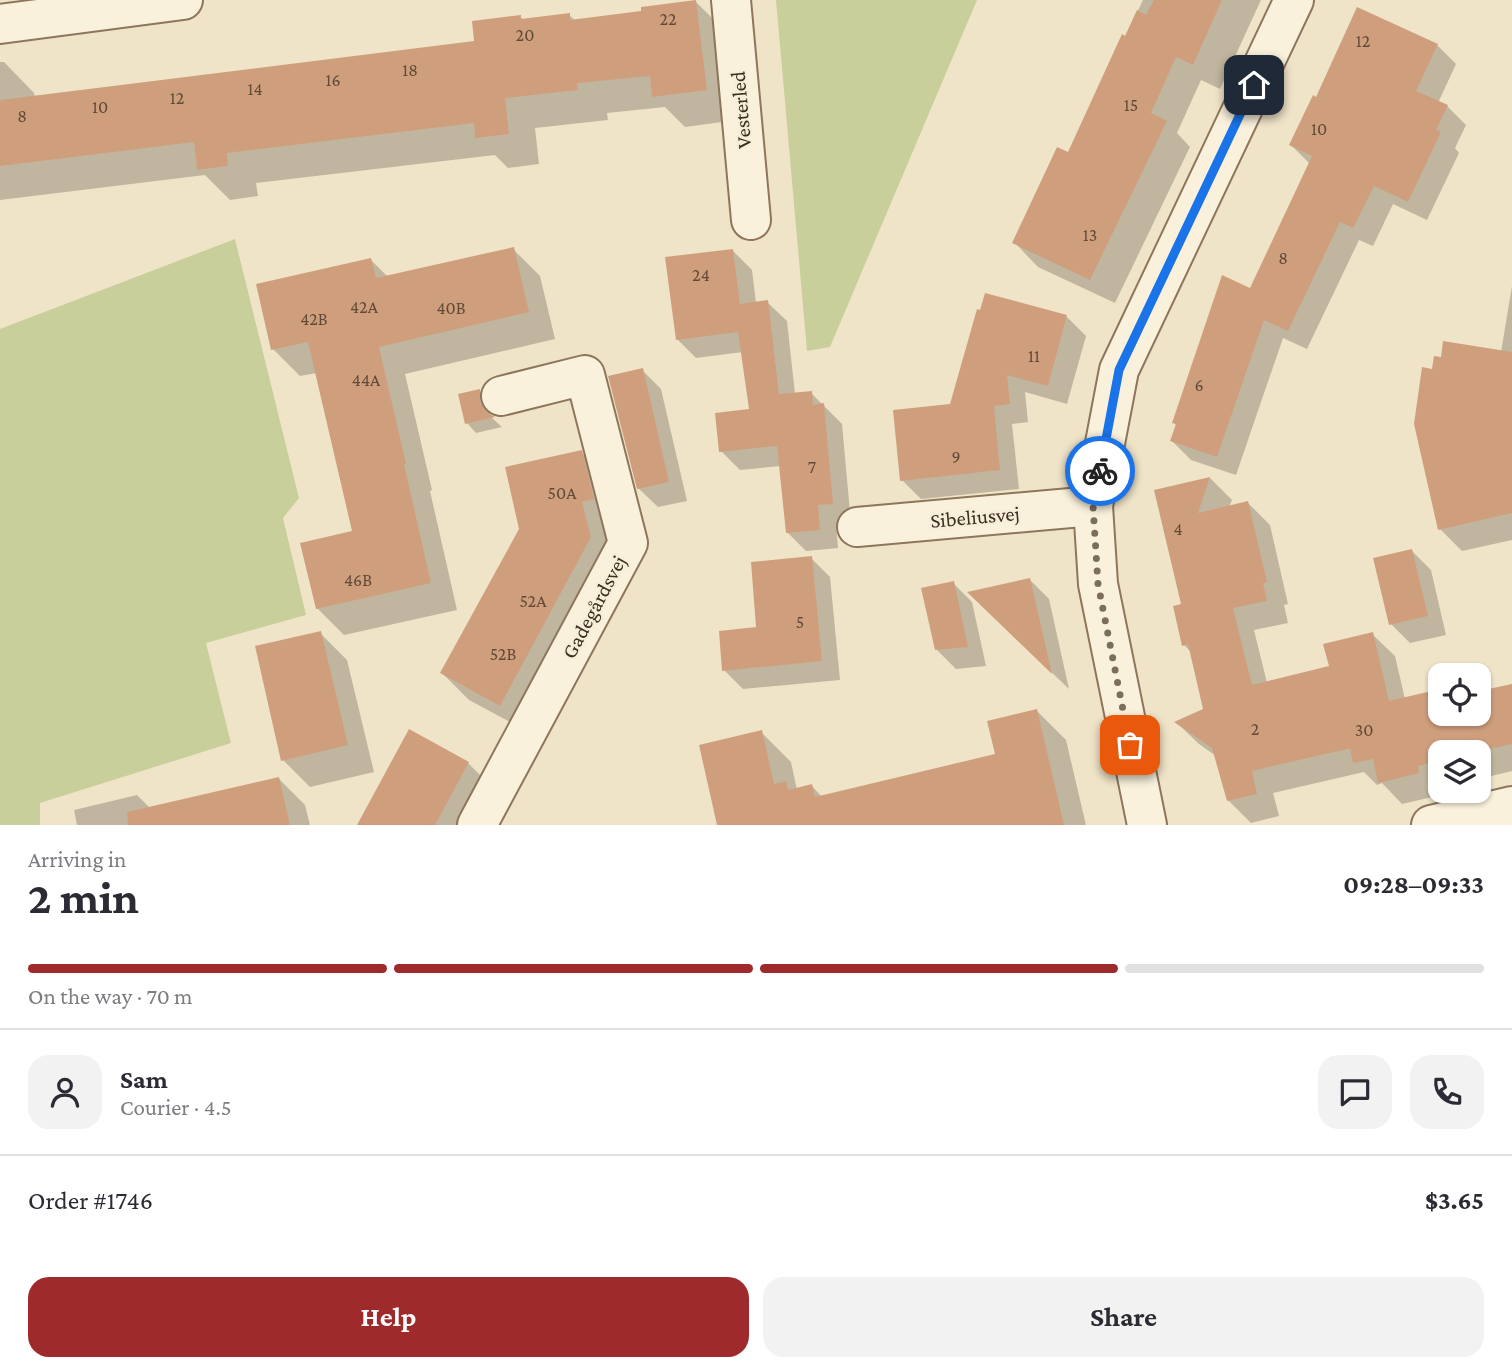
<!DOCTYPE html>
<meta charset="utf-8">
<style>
body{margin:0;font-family:"Crimson Pro",serif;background:#f2f2f3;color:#2b2b33;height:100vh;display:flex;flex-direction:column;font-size:26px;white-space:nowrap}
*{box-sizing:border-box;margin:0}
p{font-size:23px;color:#7c7c81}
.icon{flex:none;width:38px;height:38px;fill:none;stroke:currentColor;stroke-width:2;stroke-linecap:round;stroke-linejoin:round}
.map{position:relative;height:825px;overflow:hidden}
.drawer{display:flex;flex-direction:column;background:#fff;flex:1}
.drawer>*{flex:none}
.fabs{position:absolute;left:1428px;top:663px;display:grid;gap:14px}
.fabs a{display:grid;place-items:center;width:63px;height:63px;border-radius:14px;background:#fff;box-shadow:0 2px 5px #0004;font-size:35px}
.pin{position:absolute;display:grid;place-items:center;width:60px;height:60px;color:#fff;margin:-30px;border-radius:14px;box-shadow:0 4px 10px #0006}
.courier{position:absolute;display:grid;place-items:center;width:70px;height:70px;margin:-35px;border:5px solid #1a73e8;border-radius:50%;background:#fff;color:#222;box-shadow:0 2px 9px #0007}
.head em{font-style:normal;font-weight:700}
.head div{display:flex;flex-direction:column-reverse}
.head{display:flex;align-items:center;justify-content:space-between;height:119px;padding:0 28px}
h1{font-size:46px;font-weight:700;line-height:52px}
.bar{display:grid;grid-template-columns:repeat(4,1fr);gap:10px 7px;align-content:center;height:84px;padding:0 28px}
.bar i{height:9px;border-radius:5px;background:#e1e1e2}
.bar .current{background:#9e2a2b}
.bar p{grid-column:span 4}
.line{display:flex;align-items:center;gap:18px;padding:0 28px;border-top:2px solid #e1e1e2}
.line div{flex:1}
.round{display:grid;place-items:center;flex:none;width:74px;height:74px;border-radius:21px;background:#f2f2f3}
.cta{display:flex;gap:14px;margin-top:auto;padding:14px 28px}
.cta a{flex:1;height:80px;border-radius:21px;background:#9e2a2b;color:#fff;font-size:28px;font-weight:700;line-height:80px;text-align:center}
.cta a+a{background:#f2f2f3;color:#2b2b33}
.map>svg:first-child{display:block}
.green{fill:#c9cf9b}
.shadow{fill:#0003}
.building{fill:#cf9f7d}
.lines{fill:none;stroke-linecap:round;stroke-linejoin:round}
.minor-casing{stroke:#8d765c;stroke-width:42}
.minor{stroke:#faf1dc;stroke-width:38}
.done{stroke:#7c6e5b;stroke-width:7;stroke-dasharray:0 12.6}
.route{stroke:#1a73e8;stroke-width:9}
.labels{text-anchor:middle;stroke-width:5;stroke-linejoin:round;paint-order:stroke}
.number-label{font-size:18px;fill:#624a37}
.street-label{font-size:21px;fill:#3d2e20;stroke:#f7eed8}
</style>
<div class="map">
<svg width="1512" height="825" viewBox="0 0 1512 825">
<rect width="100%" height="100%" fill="#f0e4c8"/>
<!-- green -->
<path class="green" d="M 776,0 L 977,0 L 830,347 L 807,351 Z
M 235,239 L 299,498 L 283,518 L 306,615 L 206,643 L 231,743 L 40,803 L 40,825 L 0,825 L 0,329 Z"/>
<!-- shadow -->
<path class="shadow" d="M 1143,0 L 1261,0 L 1220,89 L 1201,80 L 1177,133 L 1190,147 L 1115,303 L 1038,267 L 1014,242 L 1069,154 Z
M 695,1 L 726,32 L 737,120 L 685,127 L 665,107 L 607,113 L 608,120 L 535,128 L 539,164 L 508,168 L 495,155 L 256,183 L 258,196 L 230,200 L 205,175 L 0,200 L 0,62 L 4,62 L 34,93 L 35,98 L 476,43 L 520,17 L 524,20 L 569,15 L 576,21 L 643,13 Z
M 1437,45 L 1456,64 L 1438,103 L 1447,106 L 1466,125 L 1455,148 L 1459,153 L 1427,220 L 1393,204 L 1373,246 L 1359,240 L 1307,349 L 1283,338 L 1236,475 L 1191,460 L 1172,441 L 1177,426 L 1174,423 L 1251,291 L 1310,164 L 1291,145 L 1317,99 Z
M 513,249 L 540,276 L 555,339 L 405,374 L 432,490 L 430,491 L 457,610 L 344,635 L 317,608 L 354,532 L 317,373 L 300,376 L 273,349 L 371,260 L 388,277 Z
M 733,251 L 752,270 L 756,303 L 767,302 L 787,321 L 795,394 L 811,393 L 842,424 L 851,523 L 836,524 L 838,548 L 806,551 L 787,532 L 781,466 L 740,470 L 721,451 L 751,411 L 743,352 L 696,358 L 677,339 Z
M 1512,286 L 1512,540 L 1462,551 L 1440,529 L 1434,371 L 1501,352 Z
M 986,295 L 1067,317 L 1086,336 L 1067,404 L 1025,392 L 1028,422 L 1012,424 L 1019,489 L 921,499 L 902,480 L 951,406 Z
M 642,370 L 661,389 L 687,501 L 658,507 L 638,488 Z
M 480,391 L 489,400 L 489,413 L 491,417 L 502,427 L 476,433 L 467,423 Z
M 581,452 L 608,479 L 617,565 L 527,731 L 469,700 L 442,673 Z
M 1210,478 L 1232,500 L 1229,507 L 1248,503 L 1270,525 L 1288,604 L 1284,605 L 1288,623 L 1254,630 L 1267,683 L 1331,668 L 1372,634 L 1395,656 L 1405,699 L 1440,691 L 1440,714 L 1479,714 L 1479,689 L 1482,692 L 1512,686 L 1512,771 L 1479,779 L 1479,752 L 1440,752 L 1441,795 L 1402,804 L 1382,783 L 1377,785 L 1364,772 L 1273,793 L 1279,816 L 1251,823 L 1228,800 L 1216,756 L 1199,744 L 1177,723 L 1205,710 L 1192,653 L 1184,645 L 1183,606 L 1156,491 Z
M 1412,551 L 1431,570 L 1446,635 L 1410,643 L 1391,624 Z
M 811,558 L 830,577 L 840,680 L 743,689 L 724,670 Z
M 1030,580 L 1049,599 L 1069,689 L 988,611 Z
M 953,583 L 972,602 L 986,666 L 956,669 L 937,650 Z
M 320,633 L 347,660 L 374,772 L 310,787 L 283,760 Z
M 1037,711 L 1066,740 L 1086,825 L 719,825 L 761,732 L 791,762 L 797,790 L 812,786 L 822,797 L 997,755 Z
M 468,763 L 495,790 L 476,825 L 359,825 Z
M 279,779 L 305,805 L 310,825 L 77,825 L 74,810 L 137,795 L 150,808 Z"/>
<!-- building -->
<path class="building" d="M 696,0 L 707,90 L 652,97 L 650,76 L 577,83 L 578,90 L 505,98 L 509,134 L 475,138 L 474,123 L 227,153 L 228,166 L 197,170 L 194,142 L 0,166 L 0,100 L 474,41 L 472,21 L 521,15 L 521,19 L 570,13 L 570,20 L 641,11 L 641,7 Z
M 1154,0 L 1222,0 L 1193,65 L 1176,57 L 1151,113 L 1167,121 L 1090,280 L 1012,243 L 1057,147 L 1068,152 L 1122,34 L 1125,36 L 1137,10 L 1146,15 Z
M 1357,7 L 1438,44 L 1416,91 L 1448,105 L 1436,130 L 1441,132 L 1408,202 L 1374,186 L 1353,228 L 1340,222 L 1288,331 L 1264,320 L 1217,457 L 1170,441 L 1176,424 L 1172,423 L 1222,275 L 1250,288 L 1312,156 L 1289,145 L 1313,95 L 1316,97 Z
M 514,247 L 529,312 L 379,347 L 406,464 L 404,464 L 431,583 L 316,609 L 300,543 L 352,531 L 308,342 L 271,350 L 256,284 L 371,258 L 376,278 Z
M 733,249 L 740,304 L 768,300 L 779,394 L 812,391 L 813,405 L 824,403 L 833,504 L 818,505 L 820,530 L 786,533 L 777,446 L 719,452 L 715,413 L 749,409 L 738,332 L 676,340 L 665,257 Z
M 985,293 L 1067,315 L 1048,386 L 1007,375 L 1010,404 L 994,406 L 1000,470 L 900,481 L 893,410 L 950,404 L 977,309 L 980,310 Z
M 1443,341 L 1512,352 L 1512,513 L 1438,530 L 1414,424 L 1422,367 L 1432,369 L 1434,356 L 1441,357 Z
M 643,368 L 669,482 L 637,489 L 608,376 Z
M 480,389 L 480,402 L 486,412 L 495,417 L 465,424 L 458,394 Z
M 582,450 L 594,499 L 582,502 L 591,537 L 500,706 L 440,673 L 519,529 L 505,467 Z
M 1210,477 L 1198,513 L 1248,501 L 1267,582 L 1263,583 L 1267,601 L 1233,608 L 1252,685 L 1329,666 L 1323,644 L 1373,632 L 1389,701 L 1440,689 L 1440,714 L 1479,714 L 1479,691 L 1512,684 L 1512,744 L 1476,752 L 1440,752 L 1440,761 L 1418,766 L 1419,773 L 1378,783 L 1373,759 L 1353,763 L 1350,749 L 1347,749 L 1252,771 L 1257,794 L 1227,801 L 1212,748 L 1174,722 L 1203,709 L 1188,644 L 1182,646 L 1173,606 L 1181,604 L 1154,490 Z
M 1412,549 L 1428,616 L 1389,625 L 1373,558 Z
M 812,556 L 822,661 L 722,671 L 719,631 L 756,627 L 751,562 Z
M 1030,578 L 1052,674 L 967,592 Z
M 954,581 L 968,647 L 935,650 L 921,588 Z
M 321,631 L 348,745 L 281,761 L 255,646 Z
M 1037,709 L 1064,825 L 717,825 L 699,745 L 762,730 L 774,784 L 786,781 L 788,790 L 812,784 L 815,797 L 995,754 L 987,721 Z
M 409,729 L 469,762 L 435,825 L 357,825 Z
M 279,777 L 290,825 L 128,825 L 127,812 Z"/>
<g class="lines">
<!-- minor casing -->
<g class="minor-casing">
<path id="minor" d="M 731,0 L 751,220
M 0,24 L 183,0
M 857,527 L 1093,506
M 477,825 L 628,543 L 585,375 L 501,396
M 1147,825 L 1098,584 L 1093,506 L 1119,370 L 1294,0
M 1431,825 L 1512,806"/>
</g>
<!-- minor -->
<use href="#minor" class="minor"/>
</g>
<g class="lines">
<!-- done -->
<path class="done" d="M 1100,471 L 1093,506 L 1098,584 L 1130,745"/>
<!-- route -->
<path class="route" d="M 1100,471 L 1119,370 L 1254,85"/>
</g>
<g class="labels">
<!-- number labels -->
<g class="number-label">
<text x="668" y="25">22</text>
<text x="525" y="41">20</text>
<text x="1363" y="47">12</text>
<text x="410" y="76">18</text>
<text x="333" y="86">16</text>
<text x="255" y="95">14</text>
<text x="177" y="104">12</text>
<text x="1131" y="111">15</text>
<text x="100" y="113">10</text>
<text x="22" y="122">8</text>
<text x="1319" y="135">10</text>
<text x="1090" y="241">13</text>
<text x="1283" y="264">8</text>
<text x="701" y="281">24</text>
<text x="364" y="313">42A</text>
<text x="451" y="314">40B</text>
<text x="314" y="325">42B</text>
<text x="1034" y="362">11</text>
<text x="366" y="386">44A</text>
<text x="1199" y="391">6</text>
<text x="956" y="463">9</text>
<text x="812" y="473">7</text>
<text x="562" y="499">50A</text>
<text x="1178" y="535">4</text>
<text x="358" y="586">46B</text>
<text x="533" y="607">52A</text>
<text x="800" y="628">5</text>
<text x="503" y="660">52B</text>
<text x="1255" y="735">2</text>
<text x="1364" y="736">30</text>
</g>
<!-- street labels -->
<g class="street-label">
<text transform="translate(741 110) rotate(-95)" y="7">Vesterled</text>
<text transform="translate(975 517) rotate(-5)" y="7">Sibeliusvej</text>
<text transform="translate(594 607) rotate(-62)" y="7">Gadegårdsvej</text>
</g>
</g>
</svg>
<div class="fabs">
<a><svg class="icon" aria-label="locate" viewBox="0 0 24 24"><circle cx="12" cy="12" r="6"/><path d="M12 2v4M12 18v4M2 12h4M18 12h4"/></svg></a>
<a><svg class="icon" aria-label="layers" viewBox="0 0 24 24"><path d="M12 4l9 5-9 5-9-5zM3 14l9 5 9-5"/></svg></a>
</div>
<div class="pin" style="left:1130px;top:745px;background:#ea580c"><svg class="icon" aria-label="bag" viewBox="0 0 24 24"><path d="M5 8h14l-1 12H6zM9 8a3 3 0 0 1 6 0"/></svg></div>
<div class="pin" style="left:1254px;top:85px;background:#1f2937"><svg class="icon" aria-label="home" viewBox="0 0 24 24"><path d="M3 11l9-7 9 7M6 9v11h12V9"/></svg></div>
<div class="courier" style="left:1100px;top:471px"><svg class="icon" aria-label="bike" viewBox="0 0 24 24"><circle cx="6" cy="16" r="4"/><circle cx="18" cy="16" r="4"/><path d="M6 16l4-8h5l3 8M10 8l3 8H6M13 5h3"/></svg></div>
</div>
<section class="drawer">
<div class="head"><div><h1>2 min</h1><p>Arriving in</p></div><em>09:28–09:33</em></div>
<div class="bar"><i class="current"></i><i class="current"></i><i class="current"></i><i></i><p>On the way · 70 m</p></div>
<div class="line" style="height:126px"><a class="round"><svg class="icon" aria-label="person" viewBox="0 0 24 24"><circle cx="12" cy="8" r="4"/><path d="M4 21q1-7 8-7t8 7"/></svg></a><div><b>Sam</b><p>Courier · 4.5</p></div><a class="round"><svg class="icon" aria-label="chat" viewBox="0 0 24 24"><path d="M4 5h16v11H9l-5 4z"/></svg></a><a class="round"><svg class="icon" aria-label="phone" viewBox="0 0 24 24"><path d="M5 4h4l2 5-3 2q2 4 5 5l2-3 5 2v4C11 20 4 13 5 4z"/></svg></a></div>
<div class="line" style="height:91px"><div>Order #1746</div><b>$3.65</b></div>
<div class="cta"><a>Help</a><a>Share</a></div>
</section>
